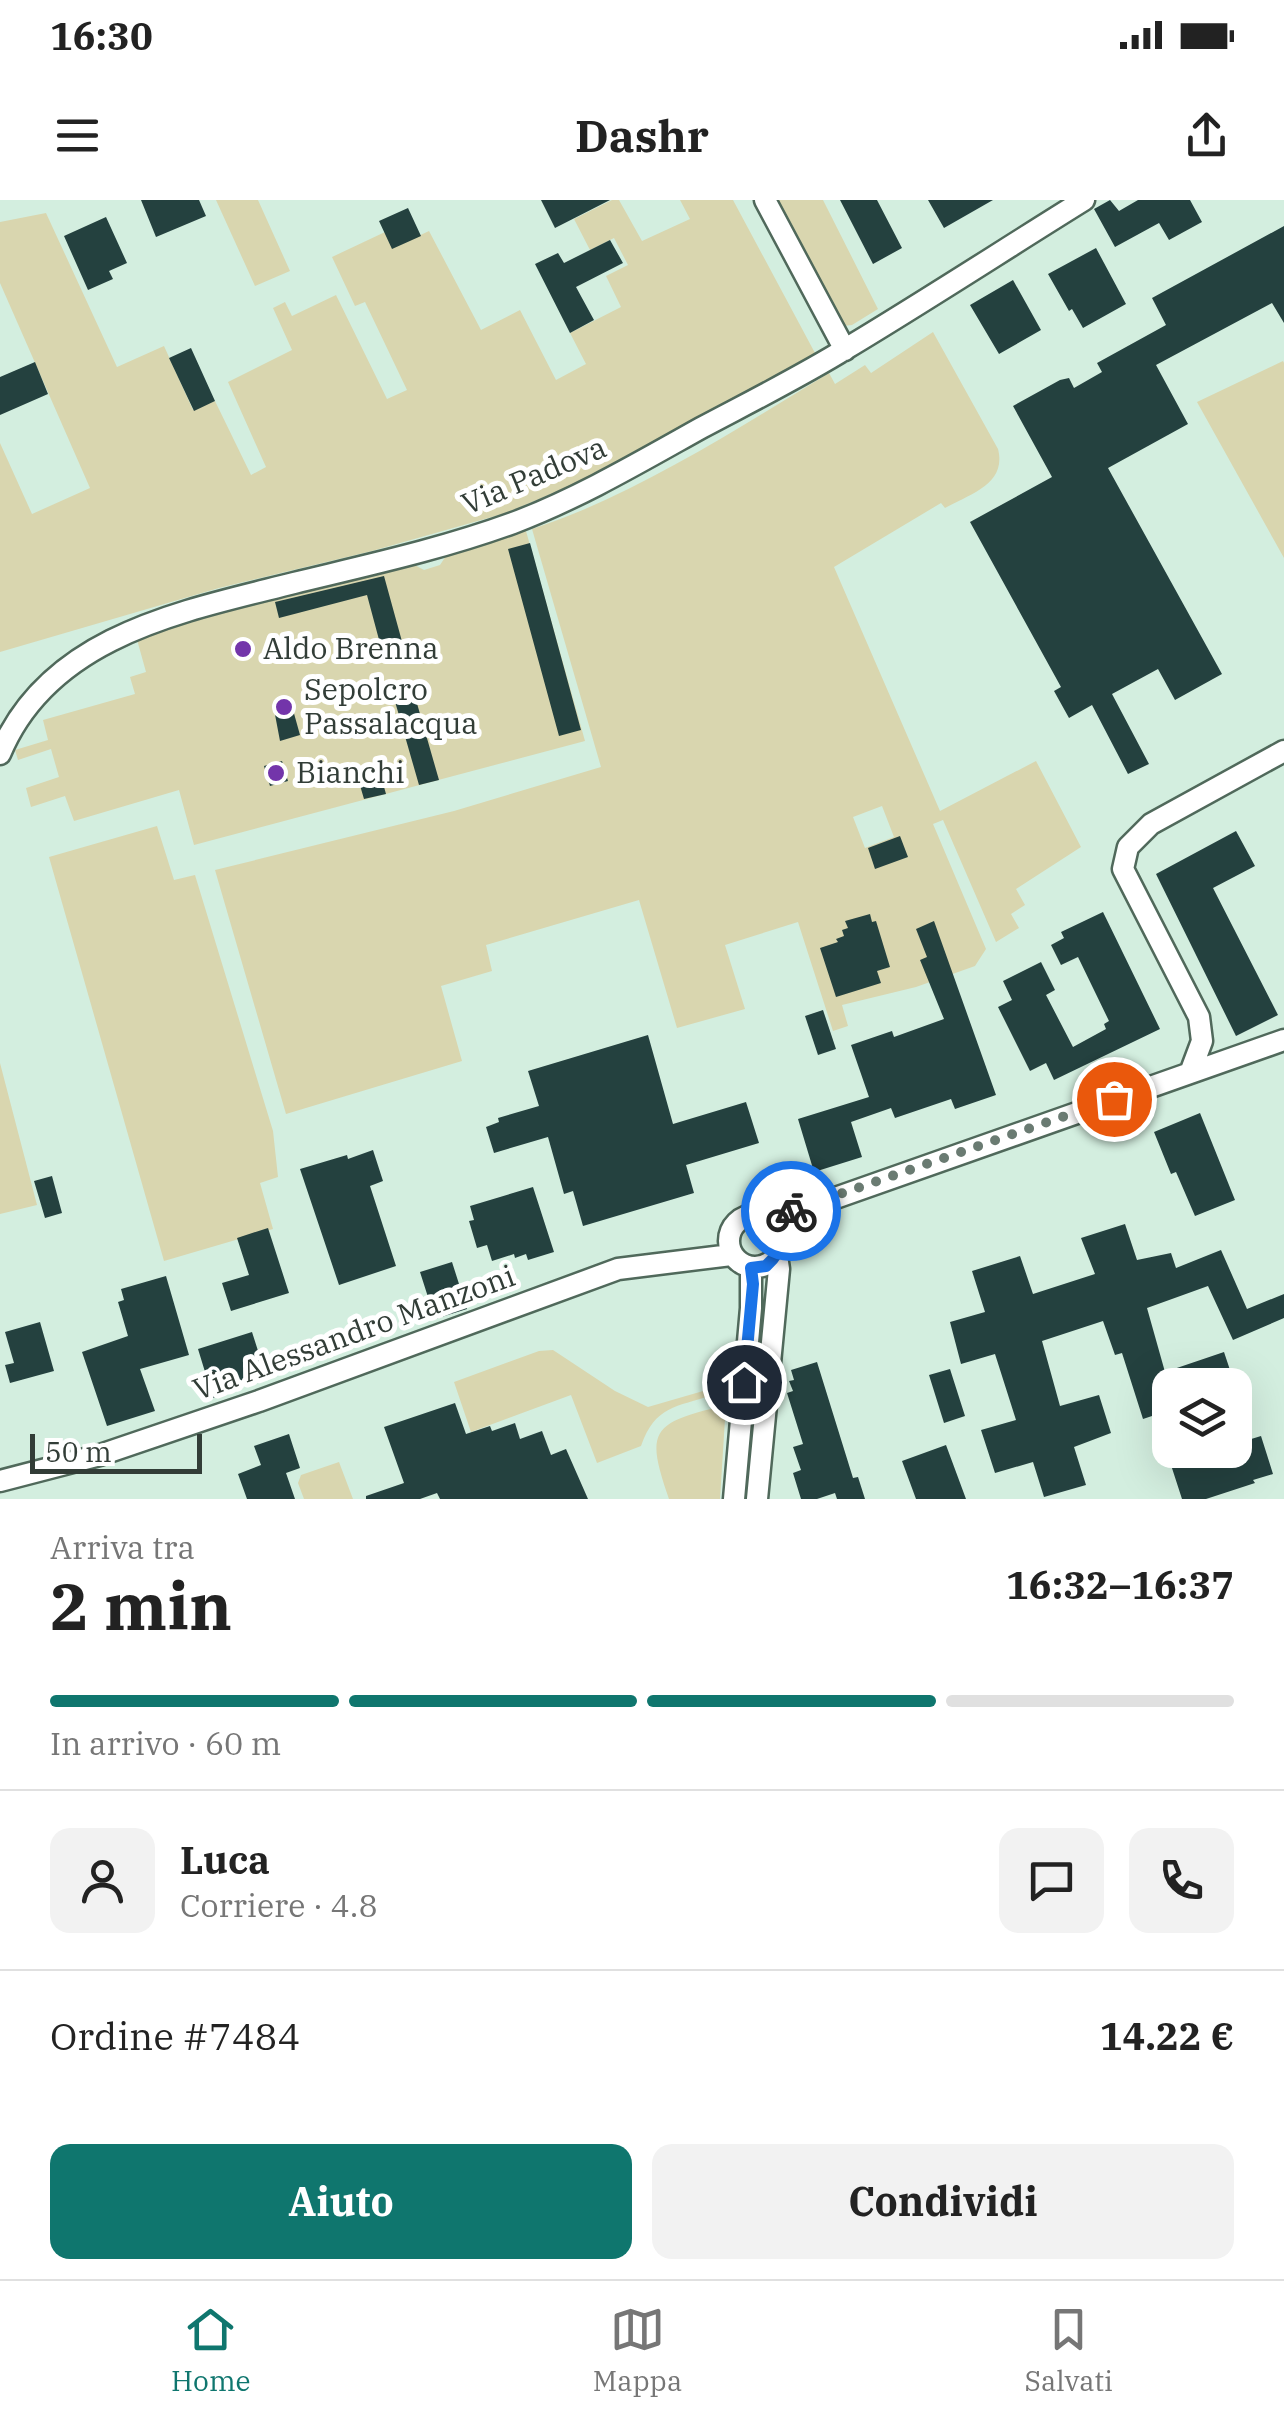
<!DOCTYPE html>
<html lang="it">
<meta charset="utf-8">
<style>
body{margin:0;font-family:"IBM Plex Serif",serif;background:#f2f2f2;color:#222;height:100vh;display:flex;flex-direction:column;font-size:38px;white-space:nowrap}
*{box-sizing:border-box;margin:0}
p{font-size:32px;color:#767676}
.icon{flex:none;width:55px;height:55px;fill:none;stroke:currentColor;stroke-width:2;stroke-linecap:round;stroke-linejoin:round}
.map{position:relative;height:1299px;overflow:hidden}
.panel{display:flex;flex-direction:column;background:#fff;flex:1}
.panel>*{flex:none}
.controls{position:absolute;left:1152px;top:1168px;display:grid;gap:20px}
.controls a{display:grid;place-items:center;width:100px;height:100px;border-radius:20px;background:#fff;box-shadow:0 10px 40px #0002;font-size:50px}
.scale{position:absolute;left:30px;bottom:25px;width:172px;box-sizing:border-box;padding-left:10px;border:5px solid #323d37;border-top:0;font-size:28px;line-height:35px;white-space:nowrap;color:#323d37;-webkit-text-stroke:8px #fff;paint-order:stroke}
.pin{position:absolute;display:grid;place-items:center;width:85px;height:85px;color:#fff;margin:-42px;border:5px solid #fff;border-radius:50%;box-shadow:0 2px 10px #0007}
.courier{position:absolute;display:grid;place-items:center;width:100px;height:100px;margin:-50px;border:8px solid #1a73e8;border-radius:50%;background:#fff;color:#222;box-shadow:0 2px 12px #0007}
.overview em{font-style:normal;font-weight:800}
.overview div{display:flex;flex-direction:column-reverse}
.overview{display:flex;align-items:center;justify-content:space-between;height:170px;padding:0 50px}
h1{font-size:65px;font-weight:800;line-height:75px}
.bar{display:grid;grid-template-columns:repeat(4,1fr);gap:15px 10px;align-content:center;height:120px;padding:0 50px}
.bar i{height:12px;border-radius:8px;background:#e0e0e0}
.bar .on{background:#0f766e}
.bar p{grid-column:span 4}
.line{display:flex;align-items:center;gap:25px;padding:0 50px;border-top:2px solid #e0e0e0}
.line div{flex:1}
.round{display:grid;place-items:center;flex:none;width:105px;height:105px;border-radius:20px;background:#f2f2f2}
.button{display:flex;gap:20px;margin-top:auto;padding:20px 50px}
.button a{flex:1;height:115px;border-radius:20px;background:#0f766e;color:#fff;font-size:40px;font-weight:800;line-height:115px;text-align:center}
.button a+a{background:#f2f2f2;color:#222}
.status{display:flex;justify-content:space-between;align-items:center;height:70px;padding:0 50px;background:#fff;direction:ltr}
.status svg{height:28px;fill:currentColor}
header{display:flex;justify-content:space-between;align-items:center;height:130px;padding:0 50px;background:#fff;font-size:45px;font-weight:800}
.tabs{display:flex;justify-content:space-around;align-items:center;height:140px;border-top:2px solid #e0e0e0;background:#fff;font-size:28px;color:#767676}
.tabs a{display:grid;justify-items:center;gap:5px}
.tabs .on{color:#0f766e}
.map>svg:first-child{display:block}
.green{fill:#d9d6af;fill-rule:evenodd}
.building{fill:#24413f}
.lines{fill:none;stroke-linecap:round;stroke-linejoin:round}
.minor-casing{stroke:#50695b;stroke-width:25}
.minor{stroke:#fff;stroke-width:20}
.done{stroke:#6a7b72;stroke-width:10;stroke-dasharray:0 18}
.route{stroke:#1a73e8;stroke-width:12}
.poi-dot{fill:#7335aa;stroke:#fff;stroke-width:4}
.labels{text-anchor:middle;stroke-width:10;stroke-linejoin:round;paint-order:stroke}
.street-label{font-size:30px;fill:#323d37;stroke:#fff}
.poi-label{font-size:30px;fill:#323d37;stroke:#fff;text-anchor:start}
</style>
<div class="status"><b>16:30</b><svg viewBox="0 0 49 12"><path d="M0 12V9h3v3zM5 12V6h3v6zM10 12V3h3v9zM15 12V0h3v12zM26 1h20v11H26zM47 4h2v5h-2z"/></svg></div>
<header><svg class="icon" aria-label="menu" viewBox="0 0 24 24"><path d="M4 6h16M4 12h16M4 18h16"/></svg>Dashr<svg class="icon" aria-label="share" viewBox="0 0 24 24"><path d="M12 15V3M7 8l5-5 5 5M5 13v7h14v-7"/></svg></header>
<div class="map">
<svg width="1284" height="1299" viewBox="0 0 1284 1299">
<rect width="100%" height="100%" fill="#d3eedf"/>
<!-- green -->
<path class="green" d="M 216,0 L 258,0 L 290,71 L 255,86 Z
M 612,0 L 619,0 L 642,41 L 690,19 L 680,0 L 733,0 L 815,153 L 603,272 L 506,313 L 372,351 L 219,388 L 0,452 L 0,243 L 32,314 L 90,288 L 0,83 L 0,22 L 46,13 L 117,167 L 164,146 L 193,210 L 215,201 L 251,275 L 266,267 L 228,182 L 292,150 L 273,108 L 285,102 L 292,116 L 336,95 L 387,199 L 407,190 L 365,102 L 355,106 L 332,57 L 385,32 L 393,48 L 429,31 L 481,130 L 520,110 L 556,180 L 586,164 L 570,133 L 621,107 L 606,76 L 628,65 L 614,38 L 590,50 L 574,19 Z
M 774,0 L 823,0 L 878,109 L 852,125 L 843,126 Z
M 933,132 L 998,249 C 1007,284 970,294 945,308 L 941,303 L 834,367 L 940,611 L 1036,561 L 1081,647 L 1016,689 L 1025,705 L 1011,714 L 1019,728 L 996,742 L 943,620 L 933,624 L 986,749 L 975,766 L 916,787 L 842,805 L 848,826 L 833,831 L 798,722 L 725,745 L 745,809 L 677,828 L 639,700 L 486,745 L 492,771 L 441,786 L 462,861 L 286,914 L 215,670 L 454,611 L 601,567 L 532,329 C 632,297 739,228 829,173 L 835,184 L 865,165 L 871,173 ZM 882,606 L 894,637 L 865,648 L 853,617 Z
M 1283,161 L 1284,163 L 1284,358 L 1197,202 Z
M 526,331 L 585,541 L 194,645 L 179,590 L 74,621 L 65,596 L 31,607 L 26,588 L 59,577 L 51,549 L 18,560 L 15,550 L 48,540 L 43,520 L 135,494 L 130,477 L 146,472 L 136,436 L 409,362 L 424,370 L 440,365 L 448,353 Z
M 157,626 L 174,680 L 195,675 L 273,931 L 278,977 L 260,983 L 273,1029 L 164,1061 L 49,657 Z
M 0,863 L 37,1005 L 0,1014 Z
M 553,1150 L 615,1191 L 648,1207 L 710,1189 L 713,1195 C 676,1207 655,1206 641,1246 L 597,1263 L 571,1195 L 471,1232 L 454,1182 L 539,1151 Z
M 719,1207 L 725,1219 L 720,1299 L 669,1299 C 646,1233 650,1223 719,1207 Z
M 339,1262 L 353,1299 L 304,1299 L 298,1283 L 301,1275 Z"/>
<!-- building -->
<path class="building" d="M 141,0 L 199,0 L 206,16 L 156,37 Z
M 541,0 L 610,0 L 555,28 Z
M 840,0 L 877,0 L 902,48 L 873,64 Z
M 928,0 L 993,0 L 944,28 Z
M 1110,0 L 1119,11 L 1138,0 L 1190,0 L 1202,22 L 1169,40 L 1159,23 L 1115,47 L 1094,9 Z
M 408,8 L 421,36 L 392,49 L 379,21 Z
M 106,17 L 127,63 L 109,71 L 113,79 L 88,90 L 64,36 Z
M 1284,26 L 1284,123 L 1272,103 L 1156,165 L 1188,224 L 1108,268 L 1222,474 L 1175,500 L 1158,469 L 1112,494 L 1149,564 L 1128,574 L 1092,505 L 1069,518 L 1054,491 L 1061,487 L 970,322 L 1052,277 L 1013,206 L 1060,180 L 1069,178 L 1074,188 L 1102,172 L 1097,163 L 1166,125 L 1152,98 Z
M 610,40 L 623,63 L 576,87 L 594,120 L 570,133 L 535,64 L 558,53 L 564,63 Z
M 1096,48 L 1126,104 L 1083,128 L 1072,109 L 1069,111 L 1048,74 Z
M 1013,80 L 1041,130 L 999,154 L 970,105 Z
M 191,148 L 215,201 L 194,211 L 169,158 Z
M 35,162 L 48,194 L 0,215 L 0,177 Z
M 530,343 L 581,530 L 559,536 L 508,349 Z
M 384,376 L 406,456 L 385,462 L 367,395 L 279,418 L 275,402 Z
M 414,493 L 439,580 L 419,585 L 394,498 Z
M 290,499 L 300,535 L 280,541 L 273,504 Z
M 282,561 L 288,581 L 270,586 L 264,566 Z
M 381,576 L 386,594 L 364,599 L 359,582 Z
M 1236,631 L 1255,666 L 1213,688 L 1278,815 L 1236,836 L 1156,674 Z
M 900,636 L 908,657 L 875,669 L 868,648 Z
M 1103,712 L 1160,829 L 1054,880 L 1046,863 L 1030,871 L 998,807 L 1012,800 L 1003,781 L 1041,762 L 1055,790 L 1046,795 L 1073,847 L 1106,829 L 1104,824 L 1109,821 L 1078,757 L 1061,765 L 1051,745 L 1064,738 L 1061,732 Z
M 870,714 L 872,722 L 876,721 L 890,767 L 877,771 L 881,783 L 836,797 L 820,748 L 838,742 L 836,739 L 844,736 L 842,730 L 848,728 L 845,721 Z
M 934,721 L 996,895 L 955,909 L 951,899 L 895,918 L 891,908 L 851,922 L 862,957 L 814,972 L 798,919 L 869,897 L 851,845 L 892,831 L 894,837 L 944,819 L 920,760 L 927,757 L 916,729 Z
M 823,810 L 836,849 L 818,855 L 805,816 Z
M 648,835 L 673,924 L 746,902 L 759,943 L 686,965 L 694,993 L 583,1026 L 573,991 L 564,994 L 548,937 L 494,953 L 486,927 L 499,922 L 498,918 L 539,906 L 528,871 Z
M 1200,913 L 1235,1000 L 1195,1016 L 1176,972 L 1171,974 L 1154,932 Z
M 373,950 L 383,981 L 370,986 L 396,1066 L 339,1085 L 300,969 L 347,955 L 348,959 Z
M 52,976 L 62,1013 L 45,1018 L 34,981 Z
M 533,987 L 554,1052 L 528,1060 L 526,1054 L 515,1058 L 514,1054 L 492,1061 L 487,1045 L 477,1048 L 469,1021 L 474,1020 L 470,1006 Z
M 1125,1024 L 1137,1060 L 1171,1053 L 1176,1068 L 1221,1050 L 1247,1109 L 1284,1094 L 1284,1118 L 1233,1140 L 1208,1086 L 1147,1108 L 1165,1172 L 1224,1152 L 1235,1185 L 1170,1185 L 1170,1210 L 1143,1219 L 1122,1153 L 1115,1155 L 1103,1121 L 1042,1141 L 1060,1206 L 1099,1195 L 1111,1233 L 1074,1247 L 1086,1285 L 1044,1297 L 1033,1262 L 995,1273 L 981,1230 L 1016,1220 L 995,1154 L 961,1164 L 950,1122 L 985,1112 L 972,1071 L 1020,1056 L 1033,1094 L 1095,1074 L 1081,1038 Z
M 268,1028 L 289,1093 L 231,1111 L 222,1083 L 249,1075 L 237,1038 Z
M 452,1062 L 467,1109 L 435,1119 L 420,1072 Z
M 166,1076 L 189,1155 L 140,1169 L 155,1211 L 107,1226 L 82,1152 L 128,1136 L 118,1102 L 124,1100 L 121,1089 Z
M 40,1122 L 54,1171 L 10,1183 L 5,1165 L 14,1163 L 5,1132 Z
M 252,1132 L 266,1176 L 242,1184 L 243,1188 L 213,1198 L 198,1149 Z
M 817,1162 L 853,1278 L 858,1277 L 865,1299 L 837,1299 L 835,1293 L 817,1299 L 801,1299 L 793,1273 L 801,1270 L 793,1247 L 803,1244 L 787,1193 L 793,1191 L 789,1181 L 794,1180 L 791,1170 Z
M 950,1169 L 965,1216 L 944,1223 L 929,1175 Z
M 455,1203 L 466,1234 L 490,1226 L 492,1231 L 515,1223 L 520,1239 L 542,1231 L 551,1255 L 566,1249 L 588,1299 L 440,1299 L 437,1293 L 420,1299 L 366,1299 L 366,1296 L 404,1283 L 384,1227 Z
M 289,1234 L 300,1268 L 286,1273 L 295,1299 L 247,1299 L 238,1274 L 261,1265 L 254,1246 Z
M 1261,1236 L 1273,1274 L 1253,1280 L 1255,1283 L 1206,1299 L 1182,1299 L 1171,1265 L 1217,1250 L 1235,1250 L 1235,1244 Z
M 946,1245 L 966,1299 L 916,1299 L 902,1261 Z"/>
<g class="lines">
<!-- minor casing -->
<g class="minor-casing">
<path id="minor" d="M 765,0 L 845,150
M 0,554 C 49,435 184,411 294,383 C 368,365 442,349 513,323 C 579,298 640,262 701,228 C 750,202 800,177 847,148 C 927,100 1005,49 1084,0
M 1190,873 L 1202,841 L 1199,817 L 1123,669 L 1128,647 L 1151,624 L 1284,551
M729 1041a26 26 0 1 1 52 0a26 26 0 1 1-52 0Z
M 767,1017 L 824,1002 L 1284,840
M 0,1281 L 100,1255 L 259,1201 L 618,1069 L 731,1055
M 734,1299 L 751,1108 L 751,1068
M 757,1299 L 779,1069 L 777,1056"/>
</g>
<!-- minor -->
<use href="#minor" class="minor"/>
</g>
<g class="lines">
<!-- done -->
<path class="done" d="M 791,1011 L 1114,899"/>
<!-- route -->
<path class="route" d="M 744,1182 L 753,1084 L 751,1068 L 766,1066 C 784,1050 786,1034 767,1018 L 791,1011"/>
</g>
<!-- markers -->
<g class="poi-dot">
<circle cx="243" cy="449" r="10"/>
<circle cx="284" cy="507" r="10"/>
<circle cx="276" cy="573" r="10"/>
</g>
<g class="labels">
<!-- street labels -->
<g class="street-label">
<text transform="translate(534 276) rotate(-23)" y="10">Via Padova</text>
<text transform="translate(354 1133) rotate(-20)" y="10">Via Alessandro Manzoni</text>
</g>
<!-- poi labels -->
<g class="poi-label">
<text x="263" y="459">Aldo Brenna</text>
<text x="304" y="500">Sepolcro<tspan x="304" dy="34">Passalacqua</tspan></text>
<text x="296" y="583">Bianchi</text>
</g>
</g>
</svg>
<div class="controls">
<a><svg class="icon" aria-label="layers" viewBox="0 0 24 24"><path d="M12 4l9 5-9 5-9-5zM3 14l9 5 9-5"/></svg></a>
</div>
<div class="scale">50 m</div>
<div class="pin" style="left:1114px;top:899px;background:#ea580c"><svg class="icon" aria-label="bag" viewBox="0 0 24 24"><path d="M5 8h14l-1 12H6zM9 8a3 3 0 0 1 6 0"/></svg></div>
<div class="pin" style="left:744px;top:1182px;background:#1f2937"><svg class="icon" aria-label="home" viewBox="0 0 24 24"><path d="M3 11l9-7 9 7M6 9v11h12V9"/></svg></div>
<div class="courier" style="left:791px;top:1011px"><svg class="icon" aria-label="bike" viewBox="0 0 24 24"><circle cx="6" cy="16" r="4"/><circle cx="18" cy="16" r="4"/><path d="M6 16l4-8h5l3 8M10 8l3 8H6M13 5h3"/></svg></div>
</div>
<section class="panel">
<div class="overview"><div><h1>2 min</h1><p>Arriva tra</p></div><em>16:32–16:37</em></div>
<div class="bar"><i class="on"></i><i class="on"></i><i class="on"></i><i></i><p>In arrivo · 60 m</p></div>
<div class="line" style="height:180px"><a class="round"><svg class="icon" aria-label="person" viewBox="0 0 24 24"><circle cx="12" cy="8" r="4"/><path d="M4 21q1-7 8-7t8 7"/></svg></a><div><b>Luca</b><p>Corriere · 4.8</p></div><a class="round"><svg class="icon" aria-label="chat" viewBox="0 0 24 24"><path d="M4 5h16v11H9l-5 4z"/></svg></a><a class="round"><svg class="icon" aria-label="phone" viewBox="0 0 24 24"><path d="M5 4h4l2 5-3 2q2 4 5 5l2-3 5 2v4C11 20 4 13 5 4z"/></svg></a></div>
<div class="line" style="height:130px"><div>Ordine #7484</div><b>14.22 €</b></div>
<div class="button"><a>Aiuto</a><a>Condividi</a></div>
</section>
<nav class="tabs">
<a class="on"><svg class="icon" aria-label="home" viewBox="0 0 24 24"><path d="M3 11l9-7 9 7M6 9v11h12V9"/></svg>Home</a>
<a><svg class="icon" aria-label="map" viewBox="0 0 24 24"><path d="M3 6l6-2 6 2 6-2v14l-6 2-6-2-6 2zM9 4v14M15 6v14"/></svg>Mappa</a>
<a><svg class="icon" aria-label="saved" viewBox="0 0 24 24"><path d="M7 4h10v16l-5-4-5 4z"/></svg>Salvati</a>
</nav>
